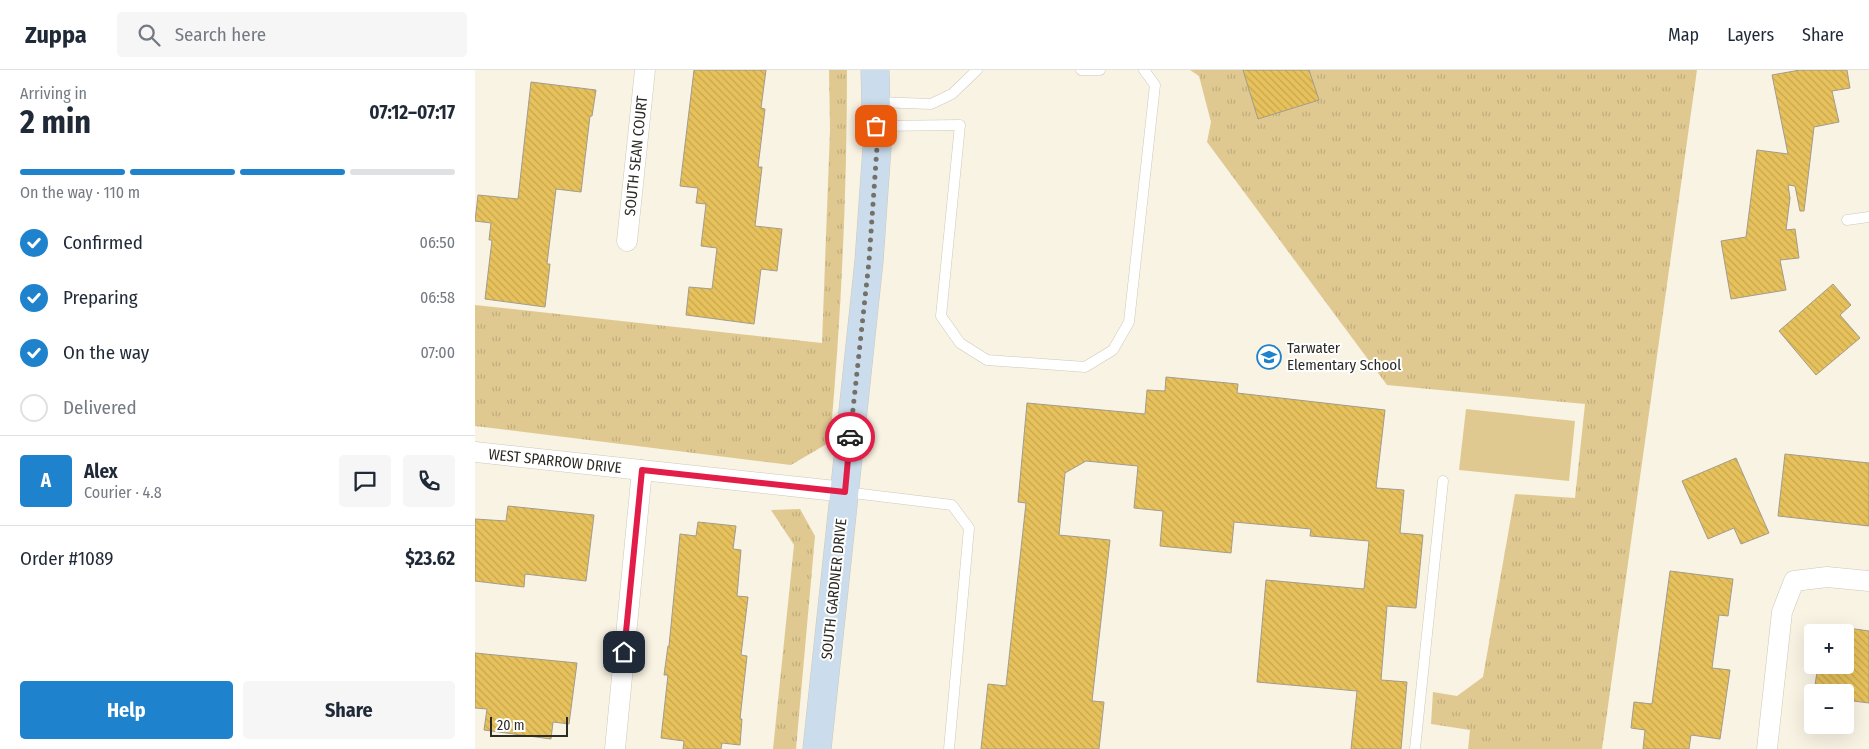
<!DOCTYPE html>
<meta charset="utf-8">
<style>
body{margin:0;font-family:"Fira Sans Condensed",sans-serif;background:#f6f6f7;color:#1f2937;height:100vh;display:flex;flex-direction:column;font-size:19px;white-space:nowrap}
*{box-sizing:border-box;margin:0}
p{font-size:16px;color:#747a83}
.icon{flex:none;width:28px;height:28px;fill:none;stroke:currentColor;stroke-width:2;stroke-linecap:round;stroke-linejoin:round}
.map{position:relative;flex:1;overflow:hidden}
.drawer{display:flex;flex-direction:column;background:#fff;width:475px}
.drawer>*{flex:none}
.tools{position:absolute;left:1329px;top:554px;display:grid;gap:10px}
.tools a{display:grid;place-items:center;width:50px;height:50px;border-radius:5px;background:#fff;box-shadow:0 5px 20px #0002;font-size:25px}
.scale{position:absolute;left:15px;bottom:12px;width:78px;box-sizing:border-box;padding-left:5px;border:2px solid #2d2b25;border-top:0;font-size:14px;line-height:18px;white-space:nowrap;color:#2d2b25;-webkit-text-stroke:4px #fff;paint-order:stroke}
.pin{position:absolute;display:grid;place-items:center;width:42px;height:42px;color:#fff;margin:-21px;border-radius:10px;box-shadow:0 2px 8px #0006}
.courier{position:absolute;display:grid;place-items:center;width:50px;height:50px;margin:-25px;border:4px solid #e11d48;border-radius:50%;background:#fff;color:#222;box-shadow:0 1px 6px #0007}
.headline em{font-style:normal;font-weight:700}
.headline div{display:flex;flex-direction:column-reverse}
.headline{display:flex;align-items:center;justify-content:space-between;height:85px;padding:0 20px}
h1{font-size:32px;font-weight:700;line-height:38px}
.bar{display:grid;grid-template-columns:repeat(4,1fr);gap:8px 5px;align-content:center;height:60px;padding:0 20px}
.bar i{height:6px;border-radius:4px;background:#e0e1e3}
.bar .current{background:#1e82cd}
.bar p{grid-column:span 4}
.line{display:flex;align-items:center;gap:12px;padding:0 20px;border-top:1px solid #e0e1e3}
.line div{flex:1}
.round{display:grid;place-items:center;flex:none;width:52px;height:52px;border-radius:5px;background:#f6f6f7}
ol{padding:0 20px;list-style:none}
li{display:flex;align-items:center;gap:15px;height:55px}
li p{margin-inline-start:auto}
li .icon{padding:5px;border-radius:50%;background:#1e82cd;color:#fff;stroke-width:4}
li:last-child{color:#747a83}
li i{width:28px;height:28px;border:2px solid #e0e1e3;border-radius:50%}
.button{display:flex;gap:10px;margin-top:auto;padding:10px 20px}
.button a{flex:1;height:58px;border-radius:5px;background:#1e82cd;color:#fff;font-size:20px;font-weight:700;line-height:58px;text-align:center}
.button a+a{background:#f6f6f7;color:#1f2937}
header{display:flex;align-items:center;gap:30px;box-sizing:border-box;height:70px;padding:0 25px;background:#fff;border-bottom:1px solid #e0e1e3}
header strong{font-size:24px}
nav{display:flex;gap:28px;margin-inline-start:auto;font-size:18px}
.search{width:350px;height:45px;background:#f6f6f7;display:flex;align-items:center;gap:12px;box-sizing:border-box;padding:0 18px;border-radius:5px;color:#747a83;font-size:19px}
main{display:flex;flex:1;min-height:0}
.map>svg:first-child{display:block}
.grass{fill:url(#grass-tufts)}
.pitch{fill:#e0c991}
.building{fill:url(#building-back-hatch);stroke:#a29c8e}
.lines{fill:none;stroke-linecap:round;stroke-linejoin:round}
.lane-casing{stroke:#cec8ba;stroke-width:11}
.street-casing{stroke:#cec8ba;stroke-width:21}
.secondary-casing{stroke:#cec8ba;stroke-width:29}
.lane{stroke:#fff;stroke-width:10}
.street{stroke:#fff;stroke-width:20}
.secondary{stroke:#cbddec;stroke-width:28}
.done{stroke:#747168;stroke-width:5;stroke-dasharray:0 9}
.route{stroke:#e11d48;stroke-width:6}
.labels{text-anchor:middle;stroke-width:4;stroke-linejoin:round;paint-order:stroke}
.street-label{font-size:15px;fill:#2d2b25;stroke:#fff}
.poi-label{font-size:15px;fill:#2d2b25;stroke:#fff;text-anchor:start}
</style>
<header>
<strong>Zuppa</strong>
<div class="search"><svg class="icon" aria-label="search" viewBox="0 0 24 24"><circle cx="10" cy="10" r="6"/><path d="M15 15l6 6"/></svg>Search here</div>
<nav><a>Map</a><a>Layers</a><a>Share</a></nav>
</header>
<main>
<section class="drawer">
<div class="headline"><div><h1>2 min</h1><p>Arriving in</p></div><em>07:12–07:17</em></div>
<div class="bar"><i class="current"></i><i class="current"></i><i class="current"></i><i></i><p>On the way · 110 m</p></div>
<ol>
<li><svg class="icon" aria-label="check" viewBox="0 0 24 24"><path d="M5 12l5 5 9-10"/></svg>Confirmed<p>06:50</p></li>
<li><svg class="icon" aria-label="check" viewBox="0 0 24 24"><path d="M5 12l5 5 9-10"/></svg>Preparing<p>06:58</p></li>
<li><svg class="icon" aria-label="check" viewBox="0 0 24 24"><path d="M5 12l5 5 9-10"/></svg>On the way<p>07:00</p></li>
<li><i></i>Delivered</li>
</ol>
<div class="line" style="height:90px"><b class="round" style="background:#1e82cd;color:#fff">A</b><div><b>Alex</b><p>Courier · 4.8</p></div><a class="round"><svg class="icon" aria-label="chat" viewBox="0 0 24 24"><path d="M4 5h16v11H9l-5 4z"/></svg></a><a class="round"><svg class="icon" aria-label="phone" viewBox="0 0 24 24"><path d="M5 4h4l2 5-3 2q2 4 5 5l2-3 5 2v4C11 20 4 13 5 4z"/></svg></a></div>
<div class="line" style="height:65px"><div>Order #1089</div><b>$23.62</b></div>
<div class="button"><a>Help</a><a>Share</a></div>
</section>
<div class="map">
<svg width="1394" height="679" viewBox="0 0 1394 679">
<defs>
<pattern id="grass-tufts" width="24" height="20" patternUnits="userSpaceOnUse" patternTransform="scale(1.25)"><rect width="24" height="20" fill="#e0c991"/><path d="M3 7l-1-3M5 7V3M7 7l1-3M15 17l-1-3M17 17v-4M19 17l1-3" fill="none" stroke="#c0ad7d"/></pattern>
<pattern id="building-back-hatch" width="6" height="6" patternUnits="userSpaceOnUse" patternTransform="scale(1.25)"><rect width="6" height="6" fill="#e7c15b"/><path d="M-1 5l2 2M0 0l6 6M5-1l2 2" fill="none" stroke="#c6a64f"/></pattern>
</defs>
<rect width="100%" height="100%" fill="#f9f3e4"/>
<!-- grass -->
<path class="grass" d="M 354,0 L 372,0 C 372,124 366,249 355,372 L 316,395 L 0,356 L 0,235 L 347,273 L 355,60 Z
M 715,0 L 1222,0 L 1127,679 L 993,679 L 995,660 L 956,654 L 958,622 L 982,626 L 1008,607 L 1040,424 L 1100,428 L 1110,334 L 912,315 L 732,72 L 736,52 L 724,6 Z
M 325,439 L 340,466 L 321,679 L 298,679 L 319,475 L 296,440 Z"/>
<!-- pitch -->
<path class="pitch" d="M 991,339 L 1100,351 L 1094,411 L 984,400 Z"/>
<!-- building -->
<path class="building" d="M 219,0 L 291,0 L 286,38 L 290,39 L 283,97 L 287,97 L 280,156 L 307,159 L 302,201 L 286,199 L 279,254 L 211,245 L 214,217 L 237,219 L 242,178 L 226,176 L 231,134 L 221,133 L 223,118 L 205,116 Z
M 768,0 L 834,0 L 844,30 L 783,49 Z
M 1325,0 L 1372,0 L 1375,18 L 1357,21 L 1364,52 L 1339,57 L 1329,141 L 1325,141 L 1320,116 L 1313,115 L 1315,128 L 1311,160 L 1320,159 L 1324,188 L 1305,190 L 1311,220 L 1256,229 L 1246,171 L 1271,167 L 1282,80 L 1313,84 L 1297,5 Z
M 56,12 L 121,20 L 117,46 L 115,46 L 106,122 L 81,119 L 72,194 L 75,194 L 70,237 L 10,229 L 17,170 L 14,170 L 16,153 L 0,151 L 3,125 L 43,129 Z
M 1358,214 L 1376,235 L 1365,245 L 1385,268 L 1341,305 L 1304,261 Z
M 691,307 L 763,314 L 762,323 L 910,340 L 901,418 L 929,420 L 925,463 L 948,465 L 941,538 L 912,536 L 906,610 L 932,612 L 926,679 L 876,679 L 882,621 L 782,612 L 791,510 L 889,519 L 894,471 L 835,466 L 836,459 L 759,452 L 756,483 L 685,476 L 688,441 L 659,438 L 663,396 L 611,391 L 590,403 L 584,465 L 635,470 L 617,631 L 629,632 L 624,679 L 506,679 L 513,614 L 531,616 L 551,433 L 543,432 L 552,333 L 670,344 L 672,320 L 690,321 Z
M 1310,384 L 1394,393 L 1394,456 L 1303,446 Z
M 1261,388 L 1294,463 L 1266,474 L 1259,458 L 1233,469 L 1207,411 Z
M 33,436 L 119,445 L 111,511 L 50,504 L 49,517 L 0,511 L 0,449 L 31,451 Z
M 223,452 L 261,456 L 258,479 L 266,480 L 262,526 L 273,527 L 266,585 L 272,586 L 265,649 L 267,649 L 265,675 L 247,673 L 246,679 L 208,679 L 209,671 L 186,668 L 193,605 L 189,605 L 193,576 L 194,576 L 205,464 L 221,466 Z
M 1195,501 L 1258,509 L 1253,546 L 1244,545 L 1237,598 L 1255,600 L 1245,669 L 1216,665 L 1214,679 L 1168,679 L 1170,660 L 1156,658 L 1159,632 L 1177,634 Z
M 1373,558 L 1394,561 L 1394,633 L 1370,630 L 1370,622 L 1339,622 L 1343,595 L 1370,595 Z
M 0,583 L 102,593 L 94,654 L 78,652 L 76,669 L 9,660 L 12,639 L 0,638 Z"/>
<g class="lines">
<!-- lane casing -->
<g class="lane-casing">
<path id="lane" d="M 606,0 L 625,0
M 402,32 L 456,34 L 477,24 L 502,0
M 402,56 L 485,55 L 466,246 L 485,273 L 512,290 L 610,297 L 638,280 L 654,252 L 680,15 L 669,0
M 1372,150 L 1394,147
M 370,422 L 477,435 L 494,458 L 474,679
M 940,679 L 968,411"/>
</g>
<!-- street casing -->
<g class="street-casing">
<path id="street" d="M 152,171 L 170,0
M 0,382 L 370,422
M 140,679 L 167,400
M 1292,679 L 1307,542 L 1319,511 L 1352,507 L 1394,511"/>
</g>
<!-- secondary casing -->
<g class="secondary-casing">
<path id="secondary" d="M 342,679 L 394,191 L 402,77 L 400,0"/>
</g>
<!-- lane -->
<use href="#lane" class="lane"/>
<!-- street -->
<use href="#street" class="street"/>
<!-- secondary -->
<use href="#secondary" class="secondary"/>
</g>
<g class="lines">
<!-- done -->
<path class="done" d="M 375,367 L 394,191 L 402,77 L 401,56"/>
<!-- route -->
<path class="route" d="M 149,582 L 167,400 L 370,422 L 375,367"/>
</g>
<!-- icons -->
<defs>
<g id="school-ring" transform="scale(1.25)"><circle r="9.5" fill="#fff" stroke="#1e82cd" stroke-width="1.5"/><path d="M0-5L7-2L0 1L-7-2ZM-4 1L0 2.5L4 1V4Q0 6-4 4Z" fill="#1e82cd"/></g>
</defs>
<g fill-rule="evenodd">
<use href="#school-ring" x="794" y="287"/>
</g>
<g class="labels">
<!-- street labels -->
<g class="street-label">
<text transform="translate(161 86) rotate(-84)" y="5">SOUTH SEAN COURT</text>
<text transform="translate(80 391) rotate(6)" y="5">WEST SPARROW DRIVE</text>
<text transform="translate(359 519) rotate(-84)" y="5">SOUTH GARDNER DRIVE</text>
</g>
<!-- poi labels -->
<g class="poi-label">
<text x="812" y="283">Tarwater<tspan x="812" dy="17">Elementary School</tspan></text>
</g>
</g>
</svg>
<div class="tools">
<a>+</a>
<a>−</a>
</div>
<div class="scale">20 m</div>
<div class="pin" style="left:401px;top:56px;background:#ea580c"><svg class="icon" aria-label="bag" viewBox="0 0 24 24"><path d="M5 8h14l-1 12H6zM9 8a3 3 0 0 1 6 0"/></svg></div>
<div class="pin" style="left:149px;top:582px;background:#1f2937"><svg class="icon" aria-label="home" viewBox="0 0 24 24"><path d="M3 11l9-7 9 7M6 9v11h12V9"/></svg></div>
<div class="courier" style="left:375px;top:367px"><svg class="icon" aria-label="car" viewBox="0 0 24 24"><path d="M5 17H2v-5l4-1 3-4h7l3 4 3 1v5h-3M9 17h6M6 11h13"/><circle cx="7" cy="17" r="2"/><circle cx="17" cy="17" r="2"/></svg></div>
</div>
</main>
